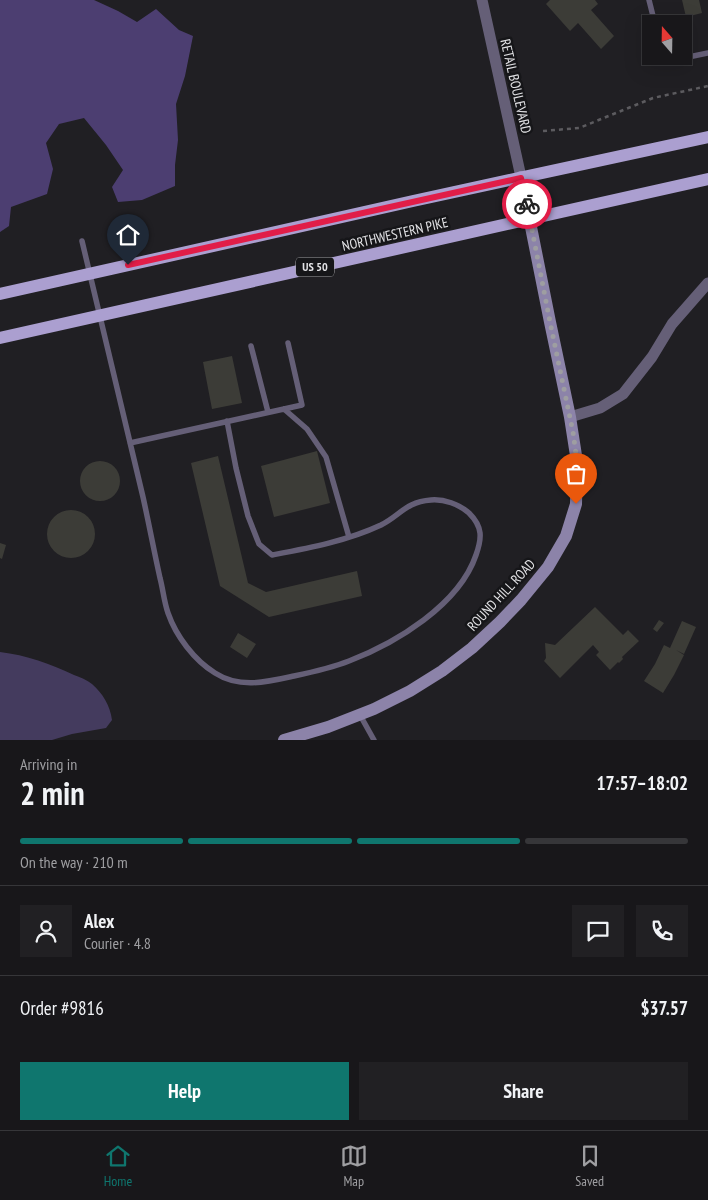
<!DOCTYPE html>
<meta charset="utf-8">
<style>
body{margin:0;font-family:"PT Sans Narrow",sans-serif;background:#212023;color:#f1f3f6;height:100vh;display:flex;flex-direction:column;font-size:19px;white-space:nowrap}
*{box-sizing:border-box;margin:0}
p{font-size:16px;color:#9f9fa2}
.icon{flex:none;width:28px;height:28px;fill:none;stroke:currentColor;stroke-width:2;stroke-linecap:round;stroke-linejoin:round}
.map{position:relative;height:740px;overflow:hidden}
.details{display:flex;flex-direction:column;background:#18171a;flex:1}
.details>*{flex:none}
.needle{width:32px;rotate:340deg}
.buttons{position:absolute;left:642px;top:15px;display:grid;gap:10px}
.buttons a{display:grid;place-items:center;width:50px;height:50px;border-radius:0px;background:#18171a;box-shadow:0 5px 20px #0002,0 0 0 1px #363639;font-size:25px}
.pin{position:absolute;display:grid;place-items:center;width:42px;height:42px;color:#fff;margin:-51px -21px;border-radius:50% 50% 50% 0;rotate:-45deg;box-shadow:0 0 5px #0007}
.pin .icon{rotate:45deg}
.courier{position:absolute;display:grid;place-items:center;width:50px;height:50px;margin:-25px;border:4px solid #e11d48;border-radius:50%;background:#fff;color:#222;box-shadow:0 1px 6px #0007}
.headline em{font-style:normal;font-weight:700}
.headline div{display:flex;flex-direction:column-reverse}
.headline{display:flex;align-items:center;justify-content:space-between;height:85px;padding:0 20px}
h1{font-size:32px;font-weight:700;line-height:38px}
.bar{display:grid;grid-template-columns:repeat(4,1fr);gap:8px 5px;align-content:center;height:60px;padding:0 20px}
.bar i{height:6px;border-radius:4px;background:#363639}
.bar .active{background:#0f766e}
.bar p{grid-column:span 4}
.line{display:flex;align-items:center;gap:12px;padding:0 20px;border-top:1px solid #363639}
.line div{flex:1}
.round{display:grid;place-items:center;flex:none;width:52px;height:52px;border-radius:0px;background:#212023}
.primary-button{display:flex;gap:10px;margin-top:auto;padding:10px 20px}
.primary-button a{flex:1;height:58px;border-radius:0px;background:#0f766e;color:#fff;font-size:20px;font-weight:700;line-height:58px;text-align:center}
.primary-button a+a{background:#212023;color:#f1f3f6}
.dock{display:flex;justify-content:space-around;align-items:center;height:70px;border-top:1px solid #363639;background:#18171a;font-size:14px;color:#9f9fa2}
.dock a{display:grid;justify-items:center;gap:2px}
.dock .active{color:#0f766e}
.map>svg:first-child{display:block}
.green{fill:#443b5e}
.forest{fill:#4c3e71}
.building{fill:#3c3c37}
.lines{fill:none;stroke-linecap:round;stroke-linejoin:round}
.path{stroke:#5c5b5f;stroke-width:2.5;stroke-dasharray:4 4;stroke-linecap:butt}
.lane{stroke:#655f77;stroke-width:5.5}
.street{stroke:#655f77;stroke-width:11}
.secondary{stroke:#8c83a9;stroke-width:12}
.primary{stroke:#ab9fd0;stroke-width:12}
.done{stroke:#9e9ea1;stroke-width:5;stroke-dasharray:0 9}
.route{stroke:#e11d48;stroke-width:6}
.labels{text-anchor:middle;stroke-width:5;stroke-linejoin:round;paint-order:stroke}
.shield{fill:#161619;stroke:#a5a5a8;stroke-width:1}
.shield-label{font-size:12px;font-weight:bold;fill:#e2e2e5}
.street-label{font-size:14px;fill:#e2e2e5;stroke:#161619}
</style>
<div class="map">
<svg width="708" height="740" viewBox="0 0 708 740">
<rect width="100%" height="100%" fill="#201f23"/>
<!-- green -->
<path class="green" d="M 0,652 C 26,655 51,664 74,675 C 80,677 87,680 92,684 C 103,694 110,705 112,720 L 106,728 L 72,734 L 52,740 L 0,740 Z"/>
<!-- forest -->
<path class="forest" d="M 0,0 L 94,0 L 118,11 L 137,22 L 156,9 L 179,30 L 193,36 L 185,76 L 176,104 L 178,140 L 175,165 L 175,186 L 142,200 L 118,202 L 112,187 L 123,170 L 106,145 L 84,118 L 59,124 L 46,143 L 53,169 L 47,194 L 11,207 L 9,226 L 0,232 Z"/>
<!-- building -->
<path class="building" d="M 550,0 L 595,0 L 598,4 L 591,10 L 614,36 L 601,49 L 578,23 L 570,31 L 546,4 Z
M 682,0 L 699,0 L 702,13 L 686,17 Z
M 232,356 L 242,403 L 212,409 L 203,362 Z
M 317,451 L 330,503 L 274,517 L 261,466 Z
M 218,456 L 248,583 L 266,592 L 357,571 L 362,596 L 269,617 L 220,586 L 191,463 Z
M80 481a20 20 0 1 1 40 0a20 20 0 1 1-40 0Z
M47 534a24 24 0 1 1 48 0a24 24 0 1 1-48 0Z
M 0,543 L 6,545 L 2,559 L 0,558 Z
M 595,607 L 623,635 L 628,630 L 639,641 L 622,657 L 623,659 L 619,663 L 618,662 L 610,670 L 596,655 L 599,652 L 593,645 L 560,678 L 544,661 L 546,658 L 545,643 L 555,645 Z
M 659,620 L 664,623 L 657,632 L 653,629 Z
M 682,621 L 696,627 L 684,654 L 676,650 L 684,655 L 674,675 L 663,693 L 644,681 L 655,664 L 664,645 L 670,648 Z
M 238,633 L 256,644 L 247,658 L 230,647 Z"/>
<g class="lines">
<!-- path -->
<path class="path" d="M 543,131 L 579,128 L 653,98 L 708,86"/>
<!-- lane -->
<path class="lane" d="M 649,0 L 655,24
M 668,56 L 674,59 L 679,59 L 708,53
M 82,241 C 103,327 123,412 143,497 C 149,524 154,551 160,578 C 163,589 164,602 168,613 C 176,636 194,660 215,673 C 240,689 267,682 294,676 C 313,672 331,668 349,661 C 396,643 459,605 476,555 C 482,538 483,527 469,513 C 459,504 444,499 431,500 C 405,502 401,515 381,525 C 347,541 309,548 272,555 L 259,544 L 248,516 L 236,468 L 227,421
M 251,346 L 268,412
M 284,409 L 307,429 L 326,457 L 349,537
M 130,443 L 302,405 L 288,343
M 360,715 L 374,740"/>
<!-- street -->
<path class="street" d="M 482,0 L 521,177
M 570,417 L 600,408 L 623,394 L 652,357 L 672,324 L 708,283"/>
<!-- secondary -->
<path class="secondary" d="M 284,740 L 328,727 L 374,709 L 410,691 L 442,671 L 472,648 L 500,622 L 521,600 L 548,567 L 566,536 L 576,504 L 577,462 L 570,417 L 550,322 L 521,177"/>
<!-- primary -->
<path class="primary" d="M 0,294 L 413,201 L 708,137
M 0,338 L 708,179"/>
</g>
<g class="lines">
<!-- done -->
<path class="done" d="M 527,204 L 550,322 L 573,432 L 577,462 L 576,504"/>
<!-- route -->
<path class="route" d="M 128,265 L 521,178 L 527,204"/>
</g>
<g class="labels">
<!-- shield labels -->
<rect class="shield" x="296" y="257.5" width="38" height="19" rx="4"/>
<g class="shield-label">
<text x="315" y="271">US 50</text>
</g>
<!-- street labels -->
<g class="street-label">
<text transform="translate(516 86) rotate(77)" y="5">RETAIL BOULEVARD</text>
<text transform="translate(395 234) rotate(-13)" y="5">NORTHWESTERN PIKE</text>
<text transform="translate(501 595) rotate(-47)" y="5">ROUND HILL ROAD</text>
</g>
</g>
</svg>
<div class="buttons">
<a><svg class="needle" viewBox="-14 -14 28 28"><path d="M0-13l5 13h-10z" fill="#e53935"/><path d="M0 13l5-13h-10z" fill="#9f9fa2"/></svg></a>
</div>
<div class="pin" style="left:576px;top:504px;background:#ea580c"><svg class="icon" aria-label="bag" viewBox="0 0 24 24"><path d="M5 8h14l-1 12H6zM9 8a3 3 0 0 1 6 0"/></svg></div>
<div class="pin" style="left:128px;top:265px;background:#1f2937"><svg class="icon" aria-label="home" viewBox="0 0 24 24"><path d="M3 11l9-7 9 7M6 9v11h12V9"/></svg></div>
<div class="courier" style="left:527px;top:204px"><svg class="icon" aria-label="bike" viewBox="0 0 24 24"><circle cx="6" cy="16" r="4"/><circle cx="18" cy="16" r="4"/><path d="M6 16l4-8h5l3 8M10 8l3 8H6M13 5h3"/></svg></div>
</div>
<section class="details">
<div class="headline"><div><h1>2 min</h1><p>Arriving in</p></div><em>17:57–18:02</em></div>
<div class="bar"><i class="active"></i><i class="active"></i><i class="active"></i><i></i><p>On the way · 210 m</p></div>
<div class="line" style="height:90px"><a class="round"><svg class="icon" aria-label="person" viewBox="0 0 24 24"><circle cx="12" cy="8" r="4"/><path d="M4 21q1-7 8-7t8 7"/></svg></a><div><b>Alex</b><p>Courier · 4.8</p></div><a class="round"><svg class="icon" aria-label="chat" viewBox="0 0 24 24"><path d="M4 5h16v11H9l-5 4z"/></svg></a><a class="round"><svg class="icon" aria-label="phone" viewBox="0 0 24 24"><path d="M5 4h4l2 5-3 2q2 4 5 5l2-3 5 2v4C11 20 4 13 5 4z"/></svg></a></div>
<div class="line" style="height:65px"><div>Order #9816</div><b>$37.57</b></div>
<div class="primary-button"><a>Help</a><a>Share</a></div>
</section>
<nav class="dock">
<a class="active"><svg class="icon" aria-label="home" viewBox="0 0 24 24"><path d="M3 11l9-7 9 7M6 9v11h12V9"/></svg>Home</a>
<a><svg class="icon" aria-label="map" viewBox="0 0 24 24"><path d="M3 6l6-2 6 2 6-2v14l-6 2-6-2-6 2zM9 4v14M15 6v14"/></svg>Map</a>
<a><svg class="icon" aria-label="saved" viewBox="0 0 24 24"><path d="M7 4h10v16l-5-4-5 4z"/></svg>Saved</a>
</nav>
